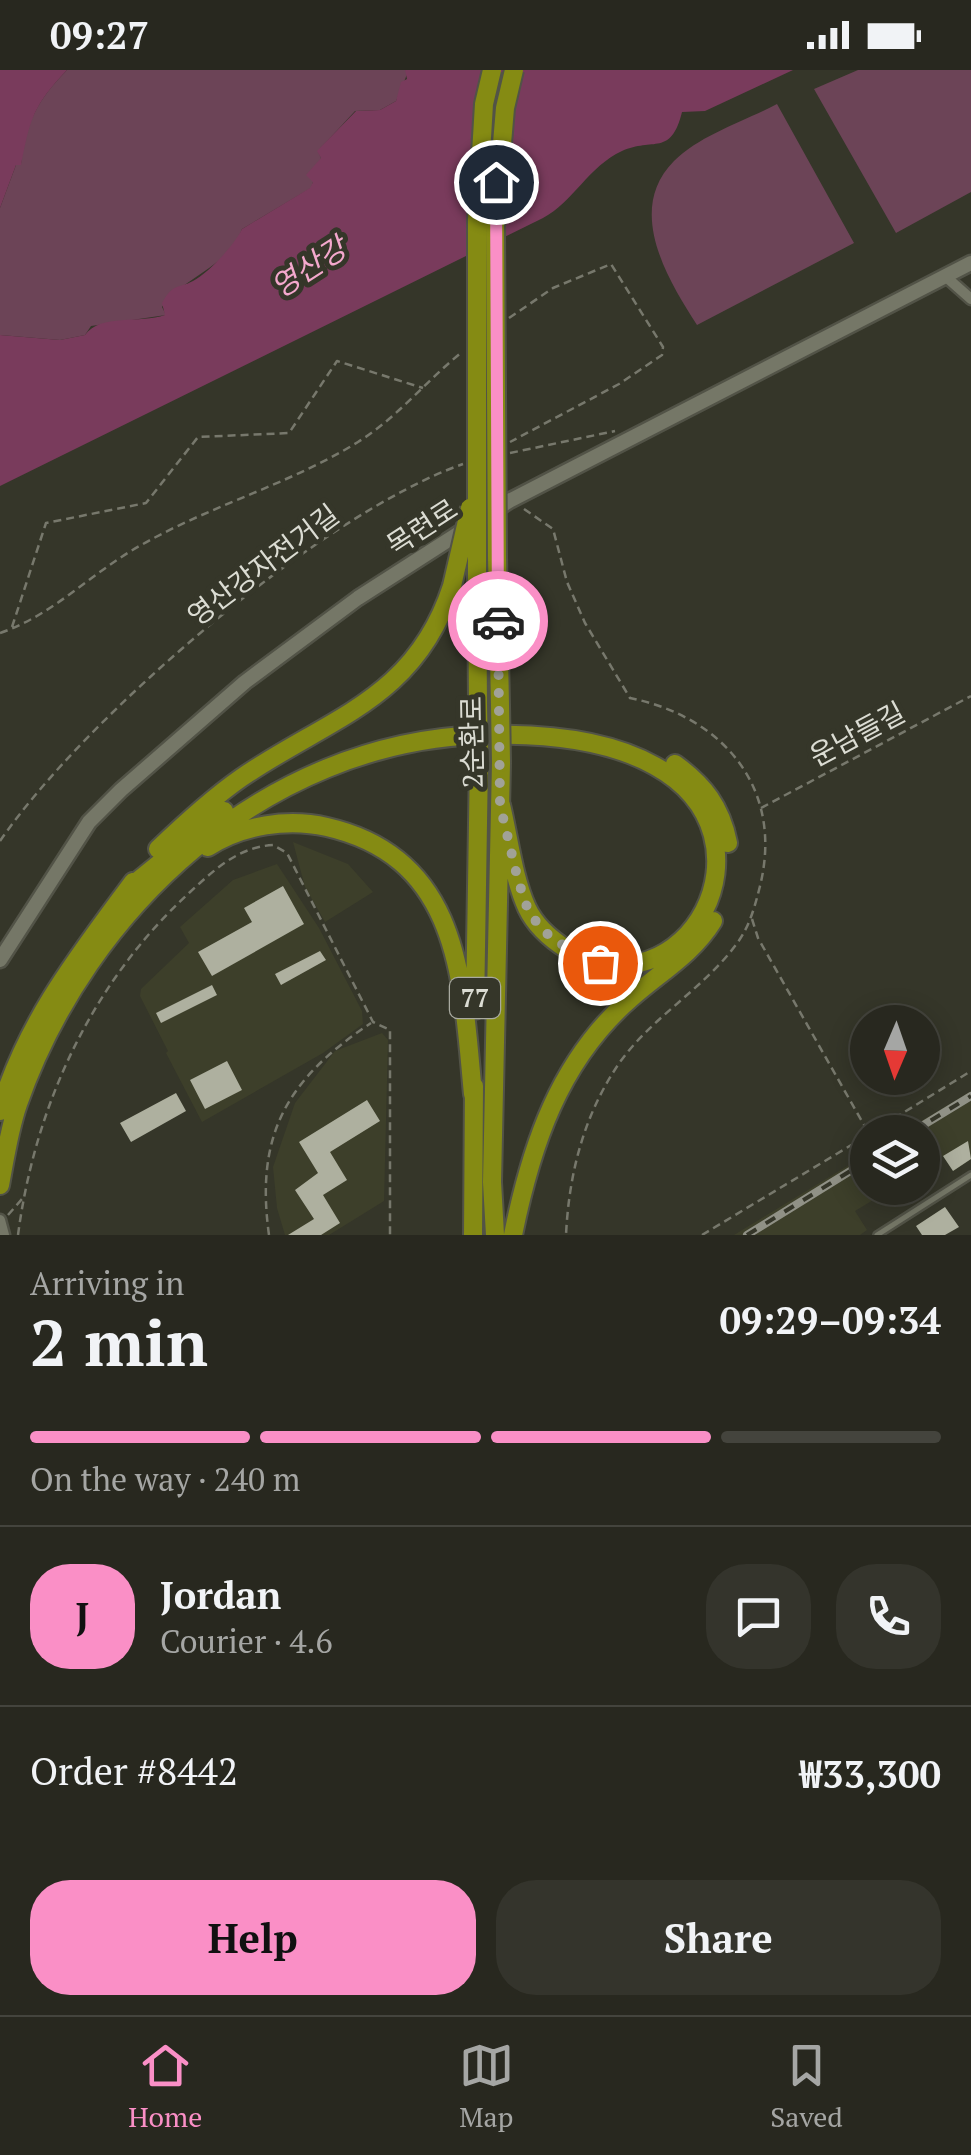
<!DOCTYPE html>
<meta charset="utf-8">
<style>
body{margin:0;font-family:"PT Serif","Noto Sans KR",serif;background:#34342c;color:#f1f3f6;height:100vh;display:flex;flex-direction:column;font-size:38px;white-space:nowrap}
*{box-sizing:border-box;margin:0}
p{font-size:32px;color:#a5a6a4}
.icon{flex:none;width:55px;height:55px;fill:none;stroke:currentColor;stroke-width:2;stroke-linecap:round;stroke-linejoin:round}
.map{position:relative;height:1165px;overflow:hidden}
.sheet{display:flex;flex-direction:column;background:#28281f;flex:1}
.sheet>*{flex:none}
.needle{width:65px;rotate:182deg}
.controls{position:absolute;left:850px;top:935px;display:grid;gap:20px}
.controls a{display:grid;place-items:center;width:90px;height:90px;border-radius:50%;background:#28281f;box-shadow:0 5px 25px #0003,0 0 0 2px #44443d;font-size:50px}
.pin{position:absolute;display:grid;place-items:center;width:85px;height:85px;color:#fff;margin:-42px;border:5px solid #fff;border-radius:50%;box-shadow:0 2px 10px #0007}
.courier{position:absolute;display:grid;place-items:center;width:100px;height:100px;margin:-50px;border:8px solid #fa8fc6;border-radius:50%;background:#fff;color:#222;box-shadow:0 2px 12px #0007}
.summary em{font-style:normal;font-weight:700}
.summary div{display:flex;flex-direction:column-reverse}
.summary{display:flex;align-items:center;justify-content:space-between;height:170px;padding:0 30px}
h1{font-size:65px;font-weight:700;line-height:75px}
.bar{display:grid;grid-template-columns:repeat(4,1fr);gap:15px 10px;align-content:center;height:120px;padding:0 30px}
.bar i{height:12px;border-radius:8px;background:#44443d}
.bar .on{background:#fa8fc6}
.bar p{grid-column:span 4}
.line{display:flex;align-items:center;gap:25px;padding:0 30px;border-top:2px solid #44443d}
.line div{flex:1}
.round{display:grid;place-items:center;flex:none;width:105px;height:105px;border-radius:40px;background:#34342c}
.cta{display:flex;gap:20px;margin-top:auto;padding:20px 30px}
.cta a{flex:1;height:115px;border-radius:40px;background:#fa8fc6;color:#111;font-size:40px;font-weight:700;line-height:115px;text-align:center}
.cta a+a{background:#34342c;color:#f1f3f6}
.status{display:flex;justify-content:space-between;align-items:center;height:70px;padding:0 50px;background:#28281f;direction:ltr}
.status svg{height:28px;fill:currentColor}
.tab-bar{display:flex;justify-content:space-around;align-items:center;height:140px;border-top:2px solid #44443d;background:#28281f;font-size:28px;color:#a5a6a4}
.tab-bar a{display:grid;justify-items:center;gap:5px}
.tab-bar .on{color:#fa8fc6}
.map>svg:first-child{display:block}
.built{fill:#3d3f2a}
.green{fill:#6c4457}
.water{fill:#793b5c}
.building{fill:#aeb09f}
.lines{fill:none;stroke-linecap:round;stroke-linejoin:round}
.lane-casing{stroke:#525347;stroke-width:10}
.street-casing{stroke:#525347;stroke-width:15}
.secondary-casing{stroke:#525347;stroke-width:19}
.highway-casing{stroke:#525347;stroke-width:22}
.path{stroke:#77786c;stroke-width:2.5;stroke-dasharray:8 5;stroke-linecap:butt}
.lane{stroke:#757767;stroke-width:5}
.street{stroke:#757767;stroke-width:10}
.secondary{stroke:#757767;stroke-width:14}
.highway{stroke:#858b13;stroke-width:18}
.rail-casing{stroke:#909186;stroke-width:8}
.rail{stroke:#353629;stroke-width:4;stroke-dasharray:11;stroke-linecap:butt}
.highway-bridge-casing{stroke:#525347;stroke-width:22;stroke-linecap:butt}
.highway-bridge{stroke:#858b13;stroke-width:18}
.done{stroke:#a1a298;stroke-width:10;stroke-dasharray:0 18}
.route{stroke:#fa8fc6;stroke-width:12}
.labels{text-anchor:middle;stroke-width:10;stroke-linejoin:round;paint-order:stroke}
.shield{fill:#353629;stroke:#a9aaa0;stroke-width:2.5}
.shield-label{font-size:25px;font-weight:bold;fill:#dbdcd3}
.street-label{font-size:28px;fill:#dbdcd3;stroke:#353629}
.water-label{font-size:30px;font-style:italic;fill:#f4a8cd;stroke:#353629}
</style>
<div class="status"><b>09:27</b><svg viewBox="0 0 49 12"><path d="M0 12V9h3v3zM5 12V6h3v6zM10 12V3h3v9zM15 12V0h3v12zM26 1h20v11H26zM47 4h2v5h-2z"/></svg></div>
<div class="map">
<svg width="971" height="1165" viewBox="0 0 971 1165">
<rect width="100%" height="100%" fill="#353629"/>
<!-- built -->
<path class="built" d="M 293,772 L 348,794 L 373,822 L 325,852 L 305,817 Z
M 277,794 L 319,858 L 362,941 L 363,954 L 323,983 L 202,1052 L 166,983 L 168,981 L 140,926 L 141,919 L 189,873 L 180,857 L 233,810 Z
M 382,963 L 388,970 L 384,1131 L 329,1165 L 285,1165 L 277,1138 L 273,1097 L 295,1033 L 335,981 Z
M 971,1021 L 971,1089 L 953,1101 L 943,1086 L 923,1099 L 922,1062 L 903,1062 Z
M 867,1084 L 868,1118 L 893,1118 L 855,1141 L 867,1160 L 860,1165 L 734,1165 Z"/>
<!-- green -->
<path class="green" d="M 67,0 L 405,0 L 408,2 L 396,31 L 380,40 L 355,41 L 318,81 L 321,88 L 311,118 L 242,159 C 229,197 184,206 162,237 L 166,245 L 91,256 L 85,265 L 60,270 L 0,265 L 0,138 L 16,95 L 21,94 C 26,52 37,31 67,0 Z
M 858,0 L 971,0 L 971,122 L 896,163 L 814,19 Z
M 777,34 L 854,173 L 697,255 C 668,210 625,140 674,91 C 700,65 745,51 777,34 Z"/>
<!-- water -->
<path class="water" d="M 0,0 L 67,0 C 33,36 30,49 21,95 L 16,95 L 0,138 Z
M 405,0 L 793,0 L 705,41 L 682,42 C 671,87 653,67 622,81 C 589,96 573,132 543,148 L 0,416 L 0,265 L 60,270 L 85,265 C 101,243 140,254 165,245 L 162,233 C 174,212 178,219 193,211 C 208,203 233,177 242,159 L 310,118 L 313,112 L 306,105 L 321,88 L 317,81 L 356,41 L 380,40 L 396,31 L 401,12 L 407,9 Z"/>
<!-- building -->
<path class="building" d="M 283,816 L 304,854 L 212,906 L 198,882 L 252,852 L 244,838 Z
M 320,881 L 326,890 L 281,915 L 275,904 Z
M 212,915 L 217,925 L 161,953 L 156,943 Z
M 227,991 L 242,1020 L 205,1039 L 190,1010 Z
M 176,1023 L 186,1041 L 131,1072 L 120,1053 Z
M 367,1030 L 380,1051 L 330,1082 L 347,1110 L 323,1125 L 340,1153 L 321,1165 L 288,1165 L 314,1149 L 295,1120 L 318,1103 L 299,1072 Z
M 968,1071 L 971,1089 L 953,1101 L 943,1086 Z
M 945,1137 L 959,1157 L 945,1165 L 922,1165 L 916,1156 Z"/>
<g class="lines">
<!-- lane casing -->
<g class="lane-casing">
<path id="lane" d="M 877,1165 L 971,1105"/>
</g>
<!-- street casing -->
<g class="street-casing">
<path id="street" d="M 945,206 L 971,229
M 0,1150 L 4,1165"/>
</g>
<!-- secondary casing -->
<g class="secondary-casing">
<path id="secondary" d="M 0,890 L 89,752 L 121,720 L 245,612 L 358,528 L 509,431 L 971,193"/>
</g>
<!-- highway casing -->
<g class="highway-casing">
<path id="highway" d="M 497,486 L 500,635
M 477,505 L 478,635
M 675,694 C 704,715 721,737 728,773
M 208,777 C 242,755 288,748 327,757 C 462,788 462,912 473,1024
M 158,779 C 184,754 211,729 241,708 C 330,647 415,630 452,516
M 129,818 L 224,741
M 475,940 L 479,691
M 0,1041 C 26,952 79,885 133,812
M 0,1115 C 5,1088 9,1060 18,1034 C 87,837 266,673 479,665 C 537,663 604,667 655,696 C 785,768 685,948 568,880 C 552,870 535,855 527,838 C 513,807 509,768 501,735
M 473,1165 L 474,1016
M 495,1165 L 492,1112 L 501,693
M 513,1165 C 531,1076 559,991 630,929 C 659,903 692,885 713,851"/>
</g>
<!-- path -->
<path class="path" d="M 509,248 L 553,218 L 611,194 L 663,277 L 662,285 L 619,314 L 510,372
M 510,383 L 615,361
M 524,439 L 553,459 L 567,512 L 585,553 L 630,628 C 724,647 784,719 760,816 C 755,836 750,855 738,872 C 705,918 653,946 620,992 C 584,1044 569,1103 566,1165
M 12,557 L 46,453 L 146,433 L 198,367 L 289,363 L 337,291 L 423,318
M 0,563 C 54,545 93,501 143,474 C 212,435 290,414 358,372 C 398,347 426,311 462,282
M 761,738 L 971,626
M 0,771 C 85,647 321,444 463,394
M 752,849 L 758,868 L 868,1062
M 872,1062 L 971,1001
M 8,1145 L 22,1129
M 18,1165 C 35,1035 92,912 189,823 C 214,800 238,777 273,775 L 287,783 L 373,952 L 390,960 L 390,1165
M 269,1165 C 255,1064 287,1009 371,953
M 702,1165 L 868,1065"/>
<!-- lane -->
<use href="#lane" class="lane"/>
<!-- street -->
<use href="#street" class="street"/>
<!-- secondary -->
<use href="#secondary" class="secondary"/>
<!-- highway -->
<use href="#highway" class="highway"/>
<!-- rail casing -->
<g class="rail-casing">
<path id="rail" d="M 912,1062 L 971,1026
M 747,1165 L 868,1090"/>
</g>
<!-- rail -->
<use href="#rail" class="rail"/>
<!-- highway-bridge casing -->
<g class="highway-bridge-casing">
<path id="highway-bridge" d="M 497,486 L 495,156 L 505,38 L 514,0
M 477,505 L 477,150 L 484,34 L 492,0
M 452,516 L 470,438
M 478,635 L 479,691
M 500,635 L 501,693"/>
</g>
<!-- highway-bridge -->
<use href="#highway-bridge" class="highway-bridge"/>
</g>
<g class="lines">
<!-- done -->
<path class="done" d="M 498,551 L 500,735 L 518,810 L 528,840 L 542,860 L 578,886 L 600,893"/>
<!-- route -->
<path class="route" d="M 496,112 L 498,551"/>
</g>
<g class="labels">
<!-- shield labels -->
<rect class="shield" x="450" y="908" width="50" height="40" rx="8"/>
<g class="shield-label">
<text x="475" y="937">77</text>
</g>
<!-- street labels -->
<g class="street-label">
<text transform="translate(422 457) rotate(-33)" y="10">목련로</text>
<text transform="translate(263 495) rotate(-37)" y="10">영산강자전거길</text>
<text transform="translate(857 664) rotate(-28)" y="10">운남들길</text>
<text transform="translate(472 672) rotate(-91)" y="10">2순환로</text>
</g>
<!-- water labels -->
<g class="water-label">
<text transform="translate(309 198) rotate(-33)" y="10">영산강</text>
</g>
</g>
</svg>
<div class="controls">
<a><svg class="needle" viewBox="-14 -14 28 28"><path d="M0-13l5 13h-10z" fill="#e53935"/><path d="M0 13l5-13h-10z" fill="#a5a6a4"/></svg></a>
<a><svg class="icon" aria-label="layers" viewBox="0 0 24 24"><path d="M12 4l9 5-9 5-9-5zM3 14l9 5 9-5"/></svg></a>
</div>
<div class="pin" style="left:600px;top:893px;background:#ea580c"><svg class="icon" aria-label="bag" viewBox="0 0 24 24"><path d="M5 8h14l-1 12H6zM9 8a3 3 0 0 1 6 0"/></svg></div>
<div class="pin" style="left:496px;top:112px;background:#1f2937"><svg class="icon" aria-label="home" viewBox="0 0 24 24"><path d="M3 11l9-7 9 7M6 9v11h12V9"/></svg></div>
<div class="courier" style="left:498px;top:551px"><svg class="icon" aria-label="car" viewBox="0 0 24 24"><path d="M5 17H2v-5l4-1 3-4h7l3 4 3 1v5h-3M9 17h6M6 11h13"/><circle cx="7" cy="17" r="2"/><circle cx="17" cy="17" r="2"/></svg></div>
</div>
<section class="sheet">
<div class="summary"><div><h1>2 min</h1><p>Arriving in</p></div><em>09:29–09:34</em></div>
<div class="bar"><i class="on"></i><i class="on"></i><i class="on"></i><i></i><p>On the way · 240 m</p></div>
<div class="line" style="height:180px"><b class="round" style="background:#fa8fc6;color:#111">J</b><div><b>Jordan</b><p>Courier · 4.6</p></div><a class="round"><svg class="icon" aria-label="chat" viewBox="0 0 24 24"><path d="M4 5h16v11H9l-5 4z"/></svg></a><a class="round"><svg class="icon" aria-label="phone" viewBox="0 0 24 24"><path d="M5 4h4l2 5-3 2q2 4 5 5l2-3 5 2v4C11 20 4 13 5 4z"/></svg></a></div>
<div class="line" style="height:130px"><div>Order #8442</div><b>₩33,300</b></div>
<div class="cta"><a>Help</a><a>Share</a></div>
</section>
<nav class="tab-bar">
<a class="on"><svg class="icon" aria-label="home" viewBox="0 0 24 24"><path d="M3 11l9-7 9 7M6 9v11h12V9"/></svg>Home</a>
<a><svg class="icon" aria-label="map" viewBox="0 0 24 24"><path d="M3 6l6-2 6 2 6-2v14l-6 2-6-2-6 2zM9 4v14M15 6v14"/></svg>Map</a>
<a><svg class="icon" aria-label="saved" viewBox="0 0 24 24"><path d="M7 4h10v16l-5-4-5 4z"/></svg>Saved</a>
</nav>
